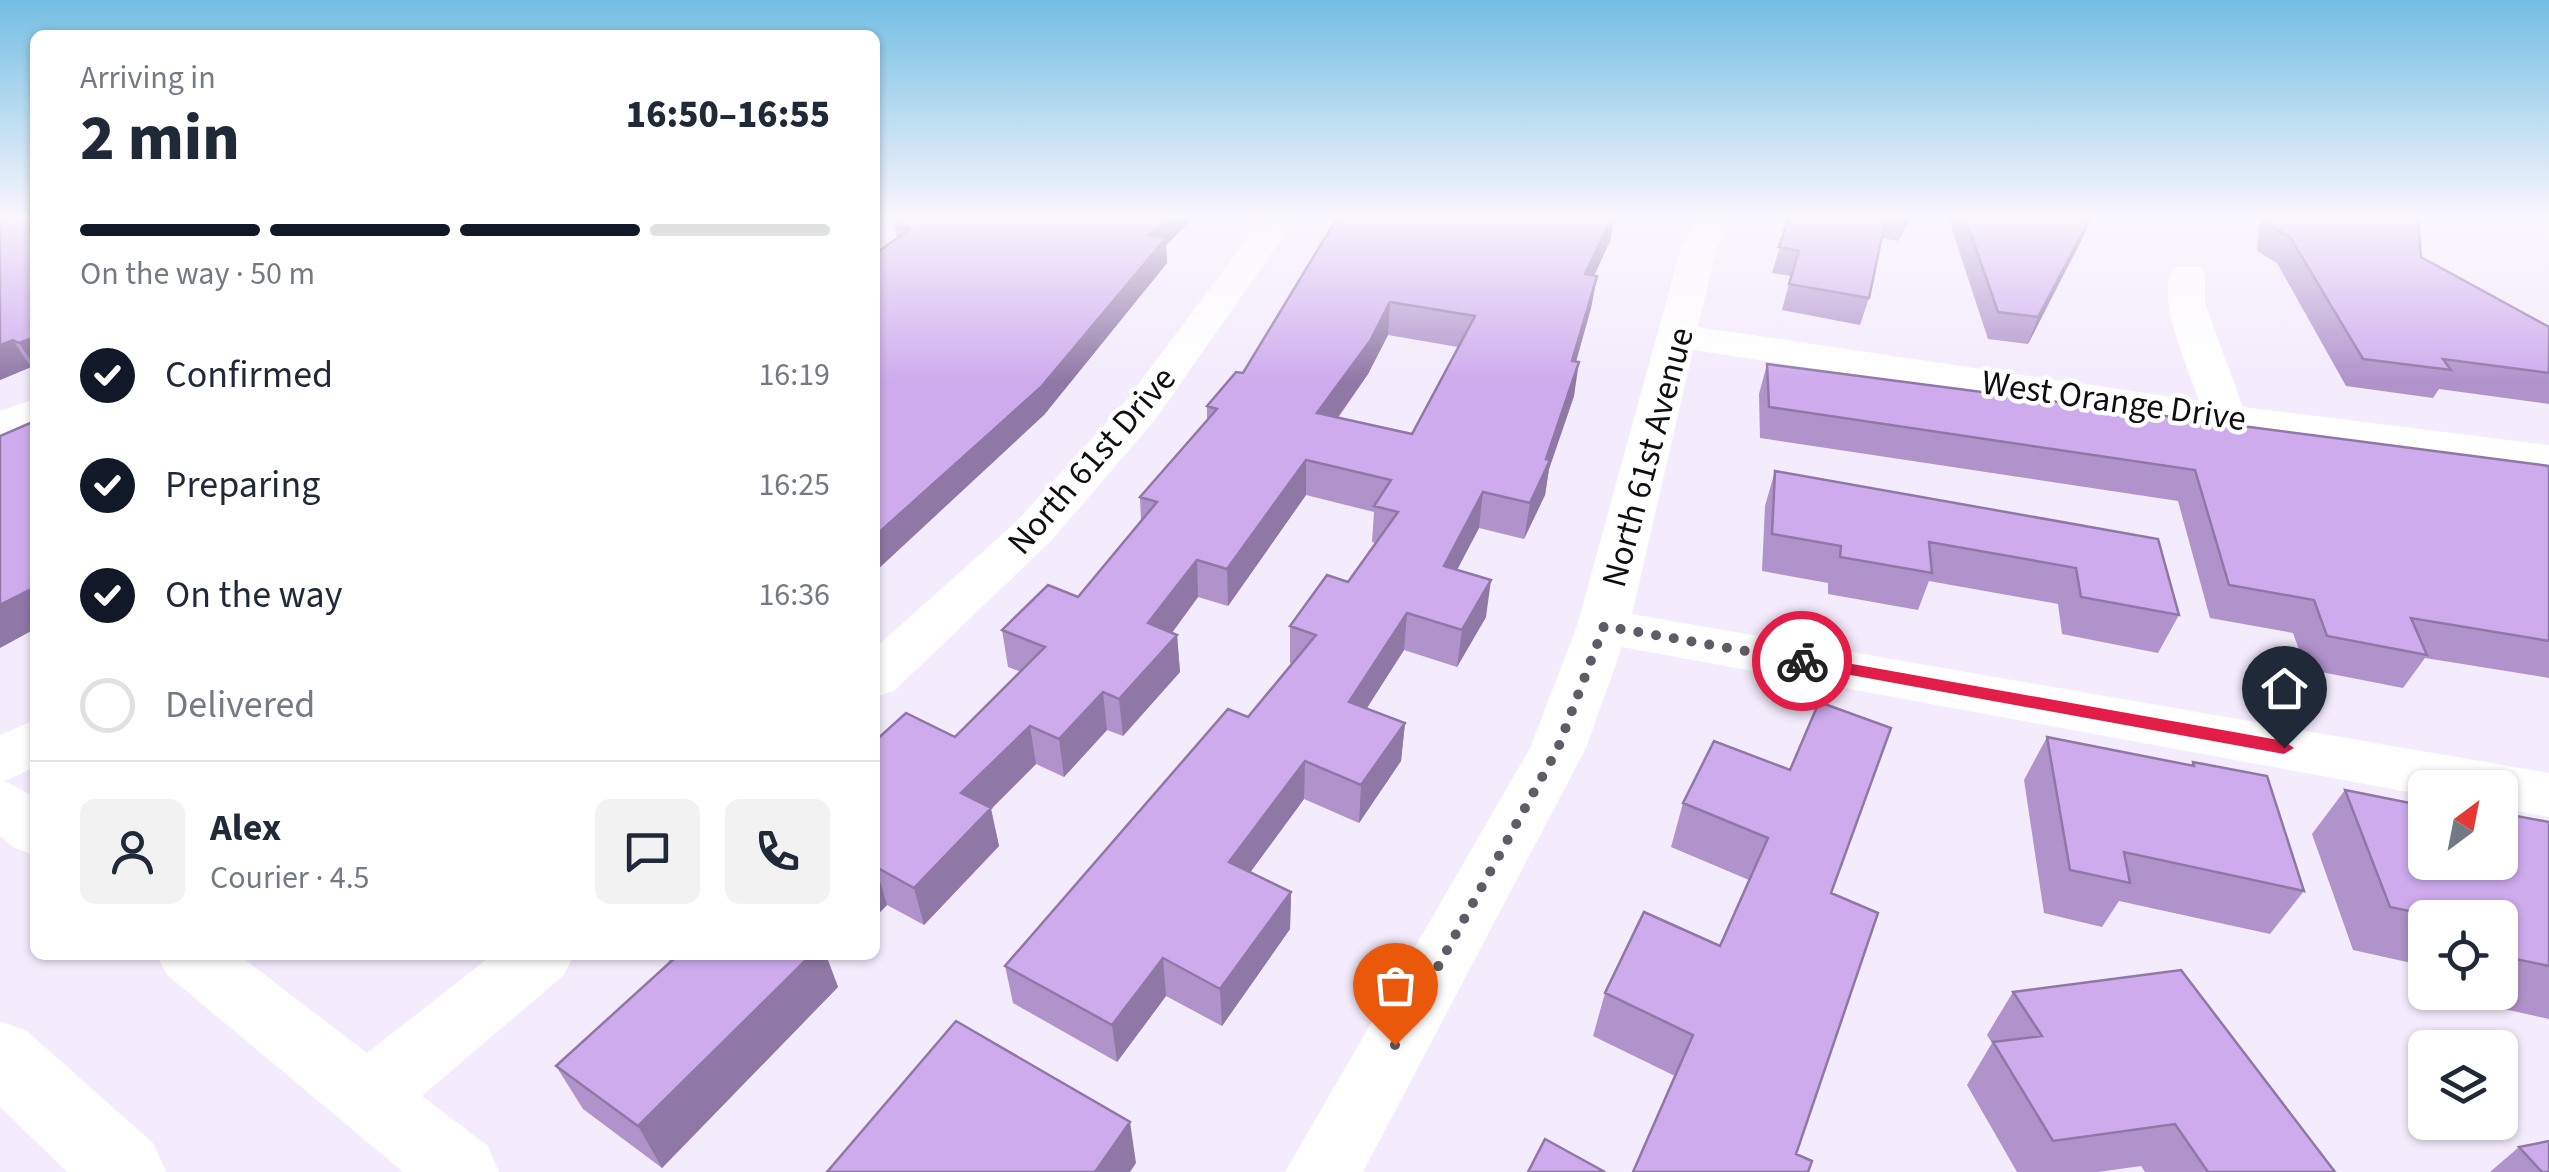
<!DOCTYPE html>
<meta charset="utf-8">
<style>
body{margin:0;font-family:"Source Sans 3",sans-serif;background:#f2f2f3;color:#1f2937;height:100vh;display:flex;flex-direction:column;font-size:38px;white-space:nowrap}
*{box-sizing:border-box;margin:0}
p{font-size:32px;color:#747a83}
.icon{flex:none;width:55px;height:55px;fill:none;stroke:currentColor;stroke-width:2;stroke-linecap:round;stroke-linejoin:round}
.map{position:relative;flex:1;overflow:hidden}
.panel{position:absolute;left:30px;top:30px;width:850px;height:930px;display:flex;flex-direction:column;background:#fff;border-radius:15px;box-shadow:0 2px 8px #0004}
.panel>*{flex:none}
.needle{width:65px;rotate:32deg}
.fabs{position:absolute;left:2408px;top:770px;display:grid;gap:20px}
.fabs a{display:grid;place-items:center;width:110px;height:110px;border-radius:15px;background:#fff;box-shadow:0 2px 8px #0004;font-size:50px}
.pin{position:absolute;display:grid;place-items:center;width:85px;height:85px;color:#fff;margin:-102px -42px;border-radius:50% 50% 50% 0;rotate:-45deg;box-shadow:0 0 10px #0007}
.pin .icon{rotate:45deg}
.courier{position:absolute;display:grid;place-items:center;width:100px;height:100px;margin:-50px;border:8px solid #e11d48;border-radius:50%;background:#fff;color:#222;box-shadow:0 2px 12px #0007}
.summary em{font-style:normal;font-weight:800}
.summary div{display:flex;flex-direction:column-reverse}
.summary{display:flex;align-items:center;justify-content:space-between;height:170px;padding:0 50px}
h1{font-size:65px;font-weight:800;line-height:75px}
.bar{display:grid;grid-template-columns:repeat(4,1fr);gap:15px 10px;align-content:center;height:120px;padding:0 50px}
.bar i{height:12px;border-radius:8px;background:#e0e1e3}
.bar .active{background:#111827}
.bar p{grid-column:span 4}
.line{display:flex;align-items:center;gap:25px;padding:0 50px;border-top:2px solid #e0e1e3}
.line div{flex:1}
.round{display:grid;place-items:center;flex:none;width:105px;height:105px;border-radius:15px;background:#f2f2f3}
ol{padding:0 50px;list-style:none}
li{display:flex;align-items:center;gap:30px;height:110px}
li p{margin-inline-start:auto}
li .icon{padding:10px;border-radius:50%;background:#111827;color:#fff;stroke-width:4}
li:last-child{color:#747a83}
li i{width:55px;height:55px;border:5px solid #e0e1e3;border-radius:50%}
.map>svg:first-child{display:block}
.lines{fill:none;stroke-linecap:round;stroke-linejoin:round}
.minor{fill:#fff;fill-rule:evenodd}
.major{fill:#fff;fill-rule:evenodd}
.wall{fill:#b193cc;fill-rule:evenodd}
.shaded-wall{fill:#9078a6}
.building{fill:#ceabed;stroke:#9078a6;stroke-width:2.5;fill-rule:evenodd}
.route{fill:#e11d48}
.done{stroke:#605b65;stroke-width:10;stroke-dasharray:0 18}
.labels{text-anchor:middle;stroke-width:9;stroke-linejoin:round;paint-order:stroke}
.street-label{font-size:35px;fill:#100d13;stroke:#fff}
</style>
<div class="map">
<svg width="2549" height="1172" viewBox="0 0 2549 1172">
<rect width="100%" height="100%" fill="#f4ebfc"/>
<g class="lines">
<!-- minor -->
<path class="minor" d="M 1263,217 L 1297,217 L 1155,420 L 1051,541 L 894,691 L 875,697 L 875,648 L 1017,521 L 1125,402 Z
M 1696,217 L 1730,217 L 1716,251 L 1698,327 L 2199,401 C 2189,369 2154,296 2174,267 L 2200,267 L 2205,275 L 2205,303 L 2243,407 L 2549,445 L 2549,471 L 2226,431 L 1693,350 L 1632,614 L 2549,773 L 2549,817 L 2500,808 L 2500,788 L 2425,788 L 2425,795 L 1622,647 L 1586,748 L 1363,1172 L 1285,1172 L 1530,748 L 1577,626 L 1680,251 Z
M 35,399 L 35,428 L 0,440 L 0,411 Z
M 35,720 L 35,767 L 5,781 L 35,797 L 35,855 L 14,848 L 0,836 L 0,735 Z
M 157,955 L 239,955 L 367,1053 L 492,955 L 574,955 L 564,975 L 422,1096 L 488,1146 L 499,1172 L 403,1172 L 167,975 Z"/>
<!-- major -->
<path class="major" d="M 0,1021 L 27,1031 L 154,1144 L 166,1172 L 67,1172 L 0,1107 Z"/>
</g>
<!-- wall -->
<path class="wall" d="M 35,217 L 35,369 L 31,367 L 0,380 L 0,219 Z
M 907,217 L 1195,217 L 1166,245 L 1167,263 L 1044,415 L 897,238 L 895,226 Z
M 1344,217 L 1618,217 L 1613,225 L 1610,241 L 1594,276 L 1597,276 L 1591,308 L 1576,361 L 1574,396 L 1549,469 L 1545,495 L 1524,539 L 1479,528 L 1457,570 L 1486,617 L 1457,667 L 1404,650 L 1367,708 L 1405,723 L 1401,761 L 1359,823 L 1304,799 L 1250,872 L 1291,892 L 1290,929 L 1222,1026 L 1166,996 L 1117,1062 L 1013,1003 L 1005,966 L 1248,717 L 1292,664 L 1290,663 L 1290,626 L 1348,582 L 1376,543 L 1372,542 L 1374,512 L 1306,495 L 1228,606 L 1198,597 L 1172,633 L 1177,635 L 1180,672 L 1123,736 L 1107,730 L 1064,777 L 1036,764 L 991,809 L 999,846 L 924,925 L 887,905 L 875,917 L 875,741 L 955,737 L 1021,672 L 1008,667 L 1002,630 L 1078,597 L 1141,521 L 1140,497 L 1207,420 L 1207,406 L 1243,373 ZM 1388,335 L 1458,347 L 1412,434 L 1338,418 L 1368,374 Z
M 1789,217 L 1910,217 L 1898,241 L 1882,238 L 1869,298 L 1860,325 L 1782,310 L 1791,276 L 1772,273 Z
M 1948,217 L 2092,217 L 2084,235 L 2028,344 L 1988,339 Z
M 2260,217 L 2418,217 L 2421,257 L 2549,327 L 2549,404 L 2439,389 L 2433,398 L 2346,386 L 2277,263 L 2257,251 Z
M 1767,364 L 2549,466 L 2549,678 L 2425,658 L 2403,688 L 2306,669 L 2293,633 L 2210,618 L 2178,501 L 1760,438 L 1759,394 Z
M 1775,471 L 2158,539 L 2179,615 L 2158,653 L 2062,634 L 2058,604 L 1929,581 L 1918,610 L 1828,594 L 1828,583 L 1762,571 L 1765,506 Z
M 2047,737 L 2190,766 L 2193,762 L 2304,891 L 2270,934 L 2119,901 L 2102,927 L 2044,913 L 2024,780 Z
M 1714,741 L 1831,893 L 1796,1154 L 1808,1172 L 1675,1076 L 1593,1036 L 1605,993 L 1720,946 L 1749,880 L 1671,847 L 1683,803 Z
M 2345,790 L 2425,862 L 2549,822 L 2549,1019 L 2473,1002 L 2468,992 L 2500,992 L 2500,918 L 2425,918 L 2425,966 L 2353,950 L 2312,834 Z
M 667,955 L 826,955 L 838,987 L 662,1168 L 583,1109 L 556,1066 L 670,962 Z
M 2013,992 L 2335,1172 L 2145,1172 L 2141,1166 L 2098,1172 L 2017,1172 L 1967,1085 L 1992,1043 L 1987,1035 Z
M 2519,1147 L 2549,1172 L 2490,1172 Z"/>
<!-- shaded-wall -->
<path class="shaded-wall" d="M 1168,217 L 1195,217 L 1166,245 L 1167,263 L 1044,415 L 875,572 L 875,536 L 1149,235 Z
M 1608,217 L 1618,217 L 1613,225 L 1610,241 L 1580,306 L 1585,274 Z
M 1905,217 L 1910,217 L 1898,241 Z
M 2091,217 L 2084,235 L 2028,344 L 2038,317 Z
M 1597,276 L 1591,308 L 1567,394 L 1572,361 Z
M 1390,302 L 1388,335 L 1368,374 L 1316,448 L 1317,413 Z
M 35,337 L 35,367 L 19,343 Z
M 13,340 L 31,367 L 0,380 L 0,345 Z
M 1579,362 L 1574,396 L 1549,469 L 1545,495 L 1524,539 L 1530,503 Z
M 1306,460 L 1306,495 L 1228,606 L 1227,569 Z
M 1483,492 L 1479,528 L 1440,602 L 1444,566 Z
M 1197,560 L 1198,597 L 1151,661 L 1148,623 Z
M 1491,580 L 1486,617 L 1457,667 L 1462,630 Z
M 35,587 L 35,629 L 0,648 L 0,605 Z
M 1407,613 L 1404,650 L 1347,739 L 1349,702 Z
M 1177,635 L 1180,672 L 1123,736 L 1119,699 Z
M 1103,692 L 1107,730 L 1064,777 L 1059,739 Z
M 1405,723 L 1401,761 L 1359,823 L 1361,785 Z
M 1030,726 L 1036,764 L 991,809 L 999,846 L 924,925 L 914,888 L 961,793 Z
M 1305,761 L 1304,799 L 1230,900 L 1229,862 Z
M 876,867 L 887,905 L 875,917 L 875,868 Z
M 1291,892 L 1290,929 L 1222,1026 L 1220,989 Z
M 811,955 L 826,955 L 838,987 L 662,1168 L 638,1126 Z
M 1163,958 L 1166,996 L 1117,1062 L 1112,1025 Z
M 1130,1122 L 1136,1163 L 1130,1172 L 1095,1172 Z"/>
<!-- building -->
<path class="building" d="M 6,217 L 35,217 L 35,337 L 19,343 L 13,340 L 0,345 L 0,219 Z
M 907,217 L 1168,217 L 1149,235 L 1166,238 L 1041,387 L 875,536 L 875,254 L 910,229 L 895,226 Z
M 1344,217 L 1612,217 L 1585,274 L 1597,276 L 1572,361 L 1579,362 L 1546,459 L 1550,460 L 1530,503 L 1483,492 L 1444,566 L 1491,580 L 1462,630 L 1407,613 L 1349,702 L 1405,723 L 1361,785 L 1305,761 L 1229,862 L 1291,892 L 1220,989 L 1163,958 L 1112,1025 L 1005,966 L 1228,709 L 1248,717 L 1316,635 L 1290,626 L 1327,575 L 1348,582 L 1398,512 L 1374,506 L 1391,480 L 1306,460 L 1227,569 L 1197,560 L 1148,623 L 1177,635 L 1119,699 L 1103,692 L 1059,739 L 1030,726 L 961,793 L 991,808 L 914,888 L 876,867 L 875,868 L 875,741 L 906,713 L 955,737 L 1045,647 L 1002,630 L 1048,585 L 1078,597 L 1157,502 L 1140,497 L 1217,409 L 1207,406 L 1236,372 L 1243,373 L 1337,218 L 1342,219 ZM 1390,302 L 1475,316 L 1412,434 L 1317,413 L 1370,341 Z
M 1789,217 L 1886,217 L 1869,298 L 1789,284 L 1799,251 L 1779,247 Z
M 1965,217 L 2091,217 L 2038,317 L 1998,312 Z
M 2270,217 L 2418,217 L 2421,257 L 2549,327 L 2549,373 L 2443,359 L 2451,370 L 2363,359 L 2290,237 L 2269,225 Z
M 1767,364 L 2549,466 L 2549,641 L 2411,618 L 2427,655 L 2327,636 L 2314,600 L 2229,585 L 2195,470 L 1769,407 Z
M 35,421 L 35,587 L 0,605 L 0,436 Z
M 1775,471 L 2158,539 L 2179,615 L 2081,597 L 2076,568 L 1929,542 L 1932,573 L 1840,557 L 1841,546 L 1772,534 Z
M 1819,702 L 1891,728 L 1831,893 L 1878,913 L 1796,1154 L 1812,1161 L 1808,1172 L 1633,1172 L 1693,1035 L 1605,993 L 1644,912 L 1720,946 L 1768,838 L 1683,803 L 1714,741 L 1790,770 Z
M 2047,737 L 2194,766 L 2193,762 L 2267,776 L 2304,891 L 2124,852 L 2130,883 L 2070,870 Z
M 2345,790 L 2425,806 L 2425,862 L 2500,862 L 2500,813 L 2549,822 L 2549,966 L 2515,959 L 2500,930 L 2500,918 L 2442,918 L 2390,907 Z
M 678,955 L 811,955 L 638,1126 L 556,1066 Z
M 2181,970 L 2335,1172 L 2208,1172 L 2175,1124 L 2053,1141 L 1993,1042 L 2042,1036 L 2013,992 Z
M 956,1021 L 1130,1122 L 1095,1172 L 827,1172 Z
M 1545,1139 L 1605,1172 L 1528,1172 Z
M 2549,1141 L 2549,1172 L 2542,1172 L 2519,1147 Z"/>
<!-- sky -->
<linearGradient id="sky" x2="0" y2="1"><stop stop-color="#73bee2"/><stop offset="0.57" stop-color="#faf6fe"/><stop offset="1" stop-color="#faf6fe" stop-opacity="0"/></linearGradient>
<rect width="2549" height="381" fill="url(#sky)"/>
<!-- route -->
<path class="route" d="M 1802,655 L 2284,741 L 2294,748 L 2284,754 L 1796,665 L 1796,657 Z"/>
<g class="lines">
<!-- done -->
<path class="done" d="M 1395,1045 L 1558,748 L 1604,626 L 1802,661"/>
</g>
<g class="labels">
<!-- street labels -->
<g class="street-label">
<text transform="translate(2114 400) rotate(8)" y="12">West Orange Drive</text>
<text transform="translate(1647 457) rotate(-75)" y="12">North 61st Avenue</text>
<text transform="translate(1091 460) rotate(-49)" y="12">North 61st Drive</text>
</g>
</g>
</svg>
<div class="fabs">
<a><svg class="needle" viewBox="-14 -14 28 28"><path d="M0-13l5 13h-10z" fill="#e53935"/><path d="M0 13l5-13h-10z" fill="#747a83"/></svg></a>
<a><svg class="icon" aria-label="locate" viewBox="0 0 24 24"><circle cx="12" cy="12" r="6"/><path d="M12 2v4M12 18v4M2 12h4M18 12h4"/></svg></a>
<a><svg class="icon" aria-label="layers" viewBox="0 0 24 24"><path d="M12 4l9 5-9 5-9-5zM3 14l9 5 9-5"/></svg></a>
</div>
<div class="pin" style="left:1395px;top:1045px;background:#ea580c"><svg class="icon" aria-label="bag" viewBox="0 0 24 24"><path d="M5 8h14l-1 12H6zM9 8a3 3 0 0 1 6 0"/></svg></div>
<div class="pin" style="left:2284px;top:748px;background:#1f2937"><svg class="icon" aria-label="home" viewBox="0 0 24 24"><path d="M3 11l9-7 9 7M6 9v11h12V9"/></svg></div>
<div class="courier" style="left:1802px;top:661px"><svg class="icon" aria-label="bike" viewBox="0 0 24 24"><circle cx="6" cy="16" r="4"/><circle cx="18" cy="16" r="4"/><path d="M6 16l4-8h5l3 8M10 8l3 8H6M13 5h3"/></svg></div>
<section class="panel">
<div class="summary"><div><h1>2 min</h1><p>Arriving in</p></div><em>16:50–16:55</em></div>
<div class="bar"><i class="active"></i><i class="active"></i><i class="active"></i><i></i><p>On the way · 50 m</p></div>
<ol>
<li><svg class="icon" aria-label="check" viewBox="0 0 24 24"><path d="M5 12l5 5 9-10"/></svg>Confirmed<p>16:19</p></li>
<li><svg class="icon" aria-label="check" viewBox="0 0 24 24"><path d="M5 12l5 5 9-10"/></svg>Preparing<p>16:25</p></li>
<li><svg class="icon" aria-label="check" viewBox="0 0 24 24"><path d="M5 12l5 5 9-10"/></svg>On the way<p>16:36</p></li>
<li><i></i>Delivered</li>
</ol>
<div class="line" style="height:180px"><a class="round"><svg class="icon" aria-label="person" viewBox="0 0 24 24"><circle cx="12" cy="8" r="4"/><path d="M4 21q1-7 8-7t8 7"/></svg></a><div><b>Alex</b><p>Courier · 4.5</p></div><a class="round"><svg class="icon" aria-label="chat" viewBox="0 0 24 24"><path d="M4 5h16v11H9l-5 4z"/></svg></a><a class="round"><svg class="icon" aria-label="phone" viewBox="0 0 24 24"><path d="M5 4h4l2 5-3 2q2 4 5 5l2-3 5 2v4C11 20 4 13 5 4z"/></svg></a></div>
</section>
</div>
